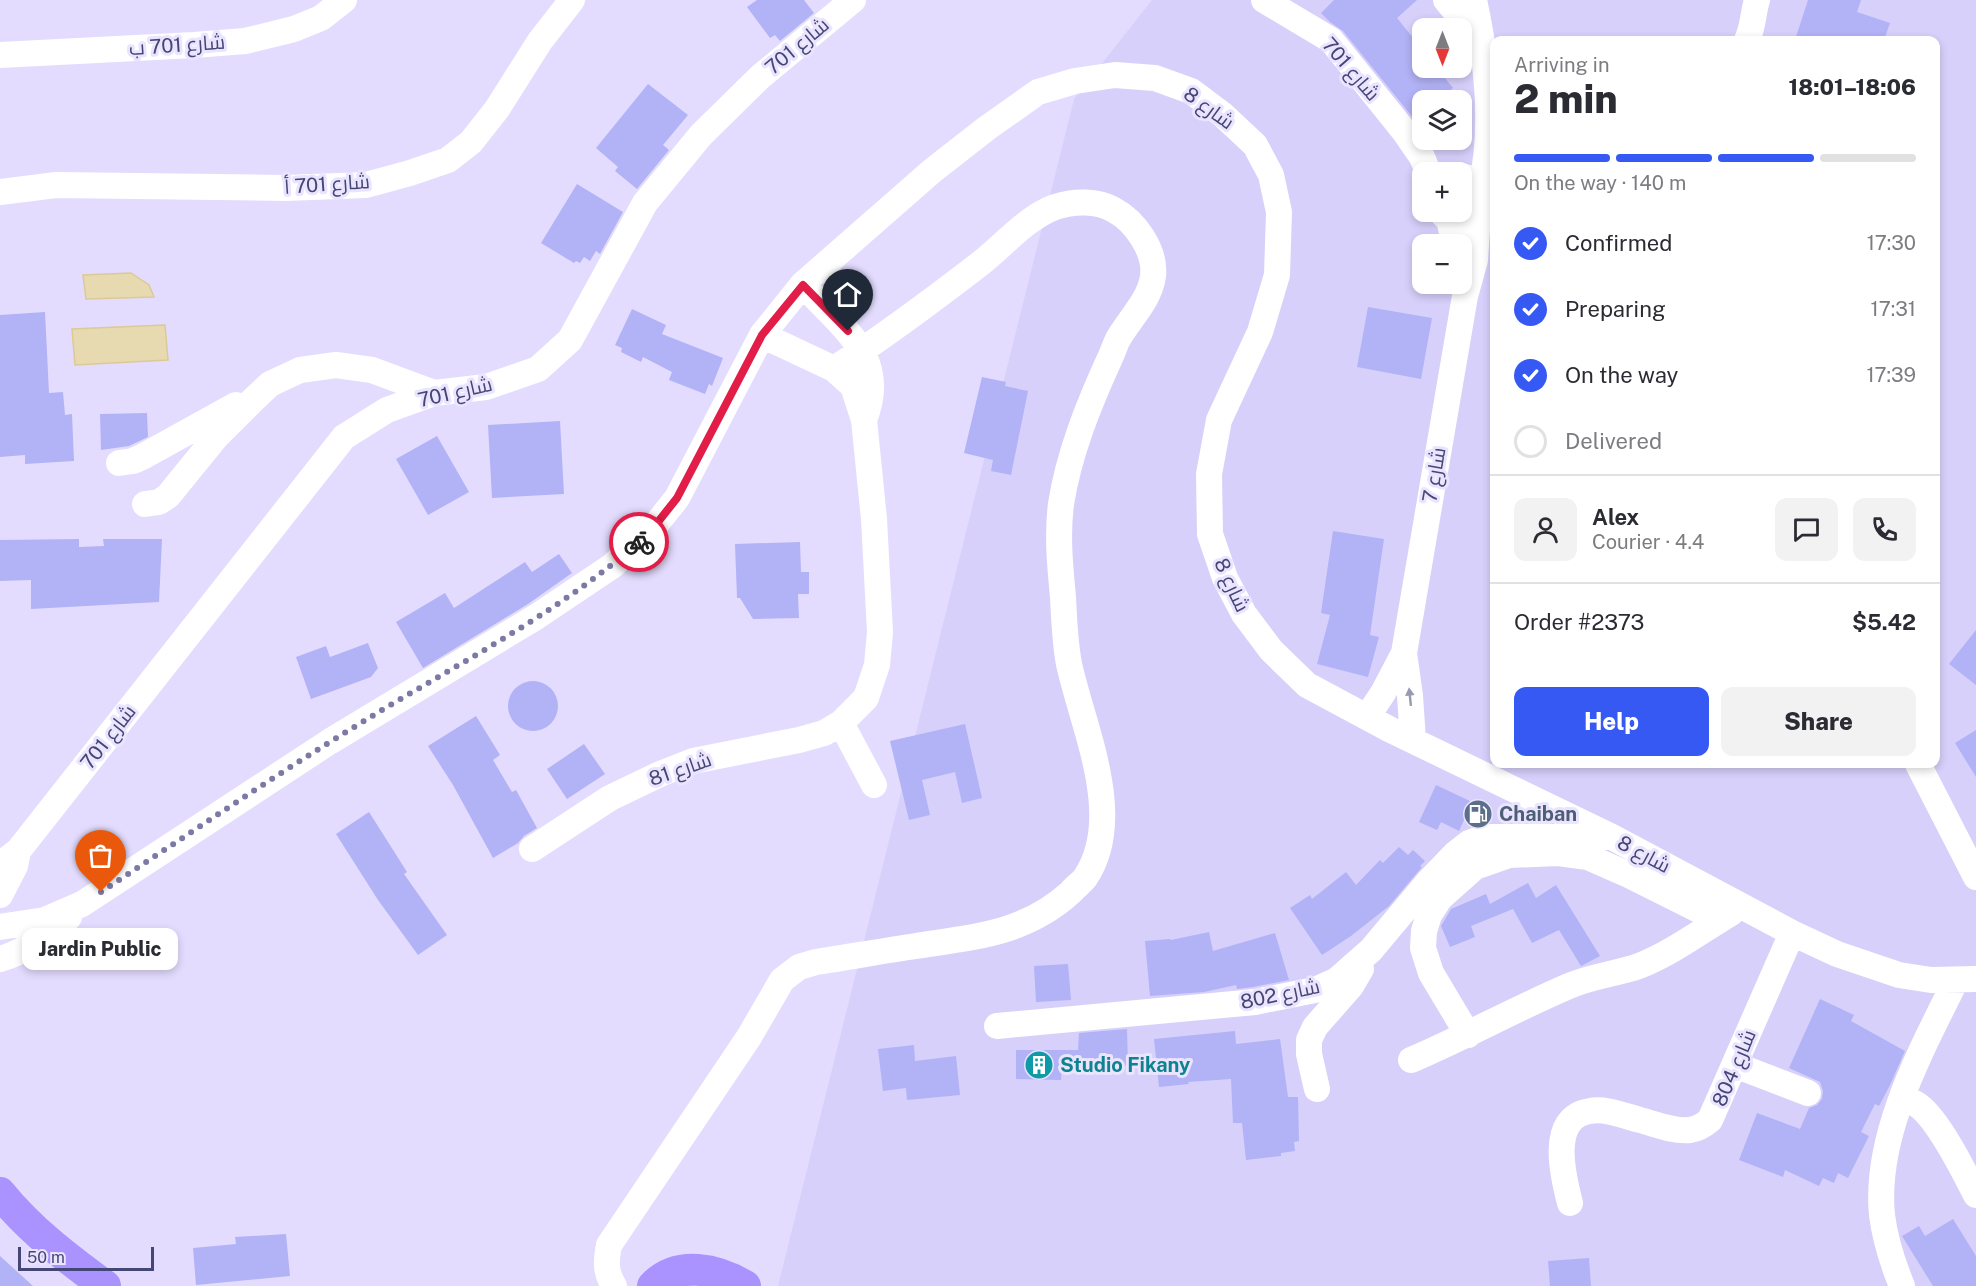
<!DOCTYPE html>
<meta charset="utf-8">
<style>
body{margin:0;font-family:"Public Sans",Cairo,sans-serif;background:#f2f2f3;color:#2b2b33;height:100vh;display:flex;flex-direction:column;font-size:22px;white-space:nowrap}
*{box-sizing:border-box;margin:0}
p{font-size:20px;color:#7c7c81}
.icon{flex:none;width:33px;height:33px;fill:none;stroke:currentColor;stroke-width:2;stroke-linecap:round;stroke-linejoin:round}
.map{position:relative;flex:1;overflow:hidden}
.drawer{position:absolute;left:1490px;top:36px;width:450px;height:732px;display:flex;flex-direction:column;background:#fff;border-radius:12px;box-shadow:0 3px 9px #0003}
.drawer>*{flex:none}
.needle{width:39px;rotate:180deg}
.fabs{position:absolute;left:1412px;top:18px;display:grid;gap:12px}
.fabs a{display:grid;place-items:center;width:60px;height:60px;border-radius:12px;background:#fff;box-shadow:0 3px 9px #0003;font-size:30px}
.scale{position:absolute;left:18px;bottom:15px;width:136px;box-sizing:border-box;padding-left:6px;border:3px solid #444675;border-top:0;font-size:16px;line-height:21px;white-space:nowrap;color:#444675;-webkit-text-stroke:4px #eae4ff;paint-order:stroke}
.pin{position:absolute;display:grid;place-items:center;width:51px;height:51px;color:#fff;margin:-62px -26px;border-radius:50% 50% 50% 0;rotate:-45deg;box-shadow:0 0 6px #0007}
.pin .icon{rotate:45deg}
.courier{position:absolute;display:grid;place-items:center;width:60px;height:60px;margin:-30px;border:4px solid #e11d48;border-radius:50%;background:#fff;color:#222;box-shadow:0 2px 8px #0007}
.bubble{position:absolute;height:42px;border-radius:12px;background:#fff;box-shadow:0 3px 9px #0003;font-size:20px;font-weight:800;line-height:42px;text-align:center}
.overview em{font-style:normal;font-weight:800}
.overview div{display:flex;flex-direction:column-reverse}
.overview{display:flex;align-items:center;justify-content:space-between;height:102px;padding:0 24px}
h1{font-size:39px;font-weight:800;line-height:45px}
.bar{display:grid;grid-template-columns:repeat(4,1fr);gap:9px 6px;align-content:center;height:72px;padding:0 24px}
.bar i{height:8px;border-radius:4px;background:#e1e1e2}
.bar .current{background:#3658f3}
.bar p{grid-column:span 4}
.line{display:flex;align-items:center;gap:15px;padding:0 24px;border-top:2px solid #e1e1e2}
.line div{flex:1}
.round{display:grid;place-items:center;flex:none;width:63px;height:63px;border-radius:12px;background:#f2f2f3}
ol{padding:0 24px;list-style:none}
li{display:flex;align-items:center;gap:18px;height:66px}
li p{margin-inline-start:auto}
li .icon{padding:6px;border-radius:50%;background:#3658f3;color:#fff;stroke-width:4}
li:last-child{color:#7c7c81}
li i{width:33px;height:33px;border:3px solid #e1e1e2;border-radius:50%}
.action{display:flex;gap:12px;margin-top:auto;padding:12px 24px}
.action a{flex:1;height:69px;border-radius:12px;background:#3658f3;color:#fff;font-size:24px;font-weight:800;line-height:69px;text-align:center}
.action a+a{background:#f2f2f3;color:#2b2b33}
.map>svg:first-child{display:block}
.residential{fill:#d7d0fb;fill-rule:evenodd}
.water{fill:#e8dab0;stroke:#dbca95;stroke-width:1.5}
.building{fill:#b2b2f6}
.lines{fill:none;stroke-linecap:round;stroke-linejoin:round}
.minor{stroke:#fff;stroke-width:26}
.major{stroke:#aa92ff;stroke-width:32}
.oneway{fill:#9899b3}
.done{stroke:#7c7aa5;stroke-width:6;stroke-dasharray:0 10.8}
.route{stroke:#e11d48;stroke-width:8}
.labels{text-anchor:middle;stroke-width:6;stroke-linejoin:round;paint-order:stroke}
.street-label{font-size:20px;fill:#444675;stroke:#eae4ff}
.service-label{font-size:20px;font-weight:bold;fill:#4e5e75;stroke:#eae4ff;text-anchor:start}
.culture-label{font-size:20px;font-weight:bold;fill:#0d838f;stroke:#eae4ff;text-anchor:start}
</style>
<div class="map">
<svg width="1976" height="1286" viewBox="0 0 1976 1286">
<rect width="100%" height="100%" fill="#e3dcfe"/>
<!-- residential -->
<path class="residential" d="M 1152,0 L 1976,0 L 1976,1286 L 778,1286 L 1074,99 ZM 1422,28 L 1461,28 L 1461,68 L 1422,68 ZM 1494,40 L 1935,40 L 1935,764 L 1494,764 ZM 1422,100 L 1461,100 L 1461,140 L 1422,140 ZM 1422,172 L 1461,172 L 1461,212 L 1422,212 ZM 1422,244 L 1461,244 L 1461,284 L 1422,284 Z"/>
<!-- water -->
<path class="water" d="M 131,273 L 149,285 L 154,297 L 86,299 L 83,275 Z
M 165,325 L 168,360 L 75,365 L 72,329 Z"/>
<!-- building -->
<path class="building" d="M 757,0 L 804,0 L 814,13 L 780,41 L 775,35 L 770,38 L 747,7 Z
M 1334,0 L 1417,0 L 1397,18 L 1422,49 L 1422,68 L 1437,68 L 1453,88 L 1438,100 L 1422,100 L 1422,113 L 1414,119 L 1343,31 L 1330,22 L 1321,13 Z
M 1808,0 L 1861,0 L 1857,12 L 1890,23 L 1884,40 L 1795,40 Z
M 648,84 L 688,115 L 663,145 L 669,150 L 637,189 L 615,171 L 618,167 L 596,148 Z
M 577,184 L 623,212 L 600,254 L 596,251 L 590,261 L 584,257 L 580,263 L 576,261 L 574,263 L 541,243 Z
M 1368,307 L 1432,318 L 1421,379 L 1357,367 Z
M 632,309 L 666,325 L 662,334 L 723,358 L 712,386 L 709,384 L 705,394 L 669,380 L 672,372 L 643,357 L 641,362 L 621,352 L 622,348 L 615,345 Z
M 45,312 L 49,393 L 63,392 L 65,415 L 72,414 L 74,461 L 25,464 L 25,455 L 0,457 L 0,315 Z
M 982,377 L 1006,382 L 1005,386 L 1028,391 L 1011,475 L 991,471 L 993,460 L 964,453 Z
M 147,413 L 148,437 L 129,446 L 101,450 L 100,414 Z
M 560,421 L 564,494 L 492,498 L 488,425 Z
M 437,436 L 469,492 L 428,515 L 396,459 Z
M 1333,531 L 1384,539 L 1370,635 L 1379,637 L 1368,677 L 1317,664 L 1330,615 L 1321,613 Z
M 79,539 L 79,547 L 104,546 L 103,539 L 162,539 L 159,602 L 31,609 L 31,580 L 0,581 L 0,540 Z
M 800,542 L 801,572 L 809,572 L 809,594 L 798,594 L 799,618 L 753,619 L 740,598 L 737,598 L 735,544 Z
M 559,554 L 572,573 L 528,604 L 423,668 L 396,622 L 445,593 L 454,608 L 525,562 L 532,572 Z
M 1976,630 L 1976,685 L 1949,664 Z
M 368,643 L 378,668 L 371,677 L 311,699 L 296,657 L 326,646 L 330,657 Z
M508 706a25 25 0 1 1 50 0a25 25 0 1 1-50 0Z
M 476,716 L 500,755 L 493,760 L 512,792 L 516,790 L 537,828 L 524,836 L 518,843 L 493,858 L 453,785 L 428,746 Z
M 965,724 L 982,798 L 962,803 L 955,772 L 922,780 L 930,815 L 909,820 L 890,741 Z
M 1976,730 L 1976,777 L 1955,743 Z
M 584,744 L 605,774 L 567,799 L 547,769 Z
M 1436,785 L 1472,802 L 1459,831 L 1441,822 L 1437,830 L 1419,822 Z
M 369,812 L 407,872 L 404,874 L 447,935 L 418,955 L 378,900 L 336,834 Z
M 1399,847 L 1408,855 L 1413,850 L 1425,861 L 1420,866 L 1422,867 L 1389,906 L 1351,936 L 1322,955 L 1290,908 L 1310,895 L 1312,899 L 1346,872 L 1356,885 L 1380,860 L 1383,863 Z
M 1528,883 L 1536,898 L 1556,885 L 1600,956 L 1581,966 L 1559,930 L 1532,943 L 1513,909 L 1471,926 L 1475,937 L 1450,947 L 1441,926 L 1451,909 L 1486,894 L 1490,904 Z
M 1209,932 L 1213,951 L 1275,933 L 1289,980 L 1253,987 L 1237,989 L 1236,985 L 1204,992 L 1150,996 L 1145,941 L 1170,939 L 1171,940 Z
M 1068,964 L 1071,1000 L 1036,1002 L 1034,966 Z
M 1820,999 L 1854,1015 L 1851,1021 L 1905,1051 L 1890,1085 L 1879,1106 L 1875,1104 L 1861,1132 L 1869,1136 L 1848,1178 L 1838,1173 L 1834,1183 L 1823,1178 L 1819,1186 L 1785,1170 L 1783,1177 L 1739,1160 L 1757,1113 L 1800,1129 L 1809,1108 L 1817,1105 L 1822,1099 L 1823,1091 L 1820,1082 L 1789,1068 Z
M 1127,1029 L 1128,1066 L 1062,1065 L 1061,1080 L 1016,1079 L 1016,1050 L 1078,1050 L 1079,1033 Z
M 1235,1031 L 1236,1044 L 1280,1039 L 1288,1097 L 1298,1097 L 1299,1141 L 1294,1142 L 1295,1151 L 1281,1153 L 1281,1156 L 1246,1160 L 1242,1123 L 1233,1123 L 1231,1079 L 1188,1082 L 1189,1084 L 1159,1087 L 1154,1039 Z
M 914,1045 L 915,1061 L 956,1056 L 960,1095 L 907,1100 L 906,1088 L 883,1091 L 878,1049 Z
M 1953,1219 L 1976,1256 L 1976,1286 L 1933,1286 L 1902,1236 L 1919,1226 L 1925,1236 Z
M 286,1234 L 290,1276 L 196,1285 L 193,1248 L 236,1244 L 235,1237 Z
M 0,1256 L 33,1286 L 0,1286 Z
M 1589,1258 L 1591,1286 L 1550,1286 L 1548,1261 Z"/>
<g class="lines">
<!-- minor -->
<path class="minor" d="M 1264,0 L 1331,40 L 1404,131 L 1422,157 L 1428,172
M 1446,0 L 1481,42
M 1474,0 C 1487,60 1495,127 1481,187
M 1747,40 C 1753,28 1753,13 1757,0
M 0,55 L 194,45 L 245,41 L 294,29 L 321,18 L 344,0
M 0,192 L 56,185 L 285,188 L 366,185 L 410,173 L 448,160 L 471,142 L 497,109 L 540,41 L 572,0
M 1441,212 C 1469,246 1511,188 1461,176
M 1449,220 L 1455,244
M 803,284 C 840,327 890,356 864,420
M 119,463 L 133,461 L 142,457 L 236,405
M 145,504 L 159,502 L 168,496 L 216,437 L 252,401 L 270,384 L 300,370 L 336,365 L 372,370 L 434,393
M 1367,717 L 1383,693 L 1404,653
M 841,723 L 874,785
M 1413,740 L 1410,696 L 1404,653 L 1465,296 L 1475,260 L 1478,215
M 1918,764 L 1976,877
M 532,849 L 610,798 L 660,774 L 693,761 L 799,740 L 824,733 L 841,723 L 866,698 L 877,665 L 880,632 L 874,519 L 864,420 L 853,386 L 834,369 L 762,335
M 0,868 L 6,860 L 18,851 L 344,437 L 387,410 L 434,393 L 486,387 L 538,369 L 570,340 L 645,203 L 701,135 L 760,77 L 853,0
M 0,895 L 15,866 L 18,851
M 0,927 L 45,920 L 82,904 L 329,742 L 536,617 L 612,566 L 650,532 L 677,498 L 762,335 L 803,284 L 932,171 L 987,128 L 1038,92 L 1075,81 L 1115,75 L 1155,78 L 1191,91 L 1223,115 L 1255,145 L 1271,175 L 1279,212 L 1277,275 L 1260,332 L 1219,420 L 1209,474 L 1210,534 L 1225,578 L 1244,614 L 1271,650 L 1307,685 L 1389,729 L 1612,837 L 1792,933 L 1837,954 L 1899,975 L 1931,980 L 1976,979
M 0,959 C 27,951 49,936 69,917
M 997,1026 L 1255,1002 L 1315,990 L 1337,980 L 1371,950 L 1428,882 L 1455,854 L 1469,843 L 1485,837 L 1606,837
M 1468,1035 L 1431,973 L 1423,948 L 1424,931 L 1429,915 L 1440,898 L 1475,867 L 1509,855 L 1558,853 L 1588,857 L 1629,875 L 1719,920
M 1411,1060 C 1465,1037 1515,1009 1569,986 C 1592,976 1616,974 1639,966 C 1672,953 1701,931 1731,913
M 1735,1065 L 1808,1093
M 1317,1089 L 1309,1054 L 1309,1040 L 1315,1027 L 1351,986 L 1361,969
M 1902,1097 C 1908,1100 1914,1102 1919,1106 C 1939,1121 1964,1171 1976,1195
M 1570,1203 C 1563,1176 1548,1117 1590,1111 C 1606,1108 1624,1116 1640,1120 C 1656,1124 1673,1132 1690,1130 C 1698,1129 1704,1125 1710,1120 L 1792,933
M 614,1286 C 605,1272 606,1261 609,1245 L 749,1037 L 782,980 L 799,967 L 816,962 C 849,957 882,951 916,946 C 974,937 1025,934 1071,892 C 1075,887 1081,883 1085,878 C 1126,818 1083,728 1069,664 C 1065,643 1064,619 1063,597 C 1060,566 1057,535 1061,504 C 1069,453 1089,404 1110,358 C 1113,352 1115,345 1118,339 C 1130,318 1150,300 1153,276 C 1156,251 1135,221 1114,210 C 1097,200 1073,201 1055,207 C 1026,218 1005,244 981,263 C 933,300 885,336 834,369
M 1902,1286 C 1893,1264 1885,1239 1882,1215 C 1874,1135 1922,1049 1956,980"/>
<!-- major -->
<path class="major" d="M 0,1193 C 31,1231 67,1258 105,1286
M 653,1286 C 678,1260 717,1269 745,1286"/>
</g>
<!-- one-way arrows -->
<defs><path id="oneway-solid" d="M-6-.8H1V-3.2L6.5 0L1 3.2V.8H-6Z" transform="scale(1.5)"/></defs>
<use class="oneway" href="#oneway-solid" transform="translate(1410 697) rotate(-96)"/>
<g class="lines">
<!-- done -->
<path class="done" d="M 101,892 C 189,834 275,775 364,721 C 457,664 557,614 639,542"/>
<!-- route -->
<path class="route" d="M 639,542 L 650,532 L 677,498 L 762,335 L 803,285 L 848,331"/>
</g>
<!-- icons -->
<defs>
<g id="fuel-disc" transform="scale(1.5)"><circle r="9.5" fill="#5c6f8a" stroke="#eae4ff"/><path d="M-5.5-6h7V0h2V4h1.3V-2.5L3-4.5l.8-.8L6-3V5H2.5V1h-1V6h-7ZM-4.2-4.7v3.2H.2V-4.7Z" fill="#fff"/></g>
<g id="building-disc" transform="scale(1.5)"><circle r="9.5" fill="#0f9aa8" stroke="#eae4ff"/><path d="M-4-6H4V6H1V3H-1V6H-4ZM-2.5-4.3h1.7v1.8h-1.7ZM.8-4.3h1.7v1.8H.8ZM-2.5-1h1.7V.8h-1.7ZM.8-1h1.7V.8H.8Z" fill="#fff"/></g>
</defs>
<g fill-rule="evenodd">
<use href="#fuel-disc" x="1478" y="814"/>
<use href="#building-disc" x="1039" y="1065"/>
</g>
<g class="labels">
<!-- street labels -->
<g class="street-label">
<text transform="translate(177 45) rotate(-4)" y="7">شارع 701 ب</text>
<text transform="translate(797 46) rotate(-40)" y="7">شارع 701</text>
<text transform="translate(1351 69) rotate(49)" y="7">شارع 701</text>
<text transform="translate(1209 108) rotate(36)" y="7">شارع 8</text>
<text transform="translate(327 184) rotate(-4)" y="7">شارع 701 أ</text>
<text transform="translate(455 392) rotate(-13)" y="7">شارع 701</text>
<text transform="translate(1434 475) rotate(-80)" y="7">شارع 7</text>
<text transform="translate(1232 585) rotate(65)" y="7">شارع 8</text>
<text transform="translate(108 737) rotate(-52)" y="7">شارع 701</text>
<text transform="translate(680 769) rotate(-19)" y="7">شارع 81</text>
<text transform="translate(1644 854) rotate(28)" y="7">شارع 8</text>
<text transform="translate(1280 994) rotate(-12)" y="7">شارع 802</text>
<text transform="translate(1734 1068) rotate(-67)" y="7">شارع 804</text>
</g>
<!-- service labels -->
<g class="service-label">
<text x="1499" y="821">Chaiban</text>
</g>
<!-- culture labels -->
<g class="culture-label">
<text x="1060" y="1072">Studio Fikany</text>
</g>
</g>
</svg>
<div class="fabs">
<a><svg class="needle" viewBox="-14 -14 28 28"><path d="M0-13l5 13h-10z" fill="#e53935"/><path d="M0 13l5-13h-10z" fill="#7c7c81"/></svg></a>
<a><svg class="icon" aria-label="layers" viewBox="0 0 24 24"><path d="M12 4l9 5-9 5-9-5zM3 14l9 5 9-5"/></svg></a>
<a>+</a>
<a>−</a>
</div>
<div class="scale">50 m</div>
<div class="pin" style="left:101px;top:892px;background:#ea580c"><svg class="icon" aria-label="bag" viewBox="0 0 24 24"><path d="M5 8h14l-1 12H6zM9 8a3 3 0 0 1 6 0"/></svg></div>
<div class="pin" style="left:848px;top:331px;background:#1f2937"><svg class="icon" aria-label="home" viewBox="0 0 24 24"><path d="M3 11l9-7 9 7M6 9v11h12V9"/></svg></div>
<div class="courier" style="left:639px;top:542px"><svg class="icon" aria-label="bike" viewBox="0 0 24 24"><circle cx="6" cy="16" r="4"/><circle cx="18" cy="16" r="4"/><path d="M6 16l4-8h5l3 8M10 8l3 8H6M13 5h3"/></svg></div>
<div class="bubble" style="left:22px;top:928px;width:156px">Jardin Public</div>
<section class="drawer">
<div class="overview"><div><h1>2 min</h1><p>Arriving in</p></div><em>18:01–18:06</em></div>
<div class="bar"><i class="current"></i><i class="current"></i><i class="current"></i><i></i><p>On the way · 140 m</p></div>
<ol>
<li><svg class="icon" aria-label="check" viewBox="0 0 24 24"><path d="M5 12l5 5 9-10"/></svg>Confirmed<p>17:30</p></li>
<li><svg class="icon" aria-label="check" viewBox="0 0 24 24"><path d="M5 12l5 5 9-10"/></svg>Preparing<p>17:31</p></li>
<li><svg class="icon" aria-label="check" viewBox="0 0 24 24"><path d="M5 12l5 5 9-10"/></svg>On the way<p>17:39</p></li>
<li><i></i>Delivered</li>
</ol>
<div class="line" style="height:108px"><a class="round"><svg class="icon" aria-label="person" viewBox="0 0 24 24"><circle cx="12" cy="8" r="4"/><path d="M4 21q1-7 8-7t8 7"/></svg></a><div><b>Alex</b><p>Courier · 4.4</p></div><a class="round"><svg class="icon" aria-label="chat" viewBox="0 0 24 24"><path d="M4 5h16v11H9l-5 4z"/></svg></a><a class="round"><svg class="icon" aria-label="phone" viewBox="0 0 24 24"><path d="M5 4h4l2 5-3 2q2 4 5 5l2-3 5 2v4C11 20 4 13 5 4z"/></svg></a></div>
<div class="line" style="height:78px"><div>Order #2373</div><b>$5.42</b></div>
<div class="action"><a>Help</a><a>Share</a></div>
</section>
</div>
